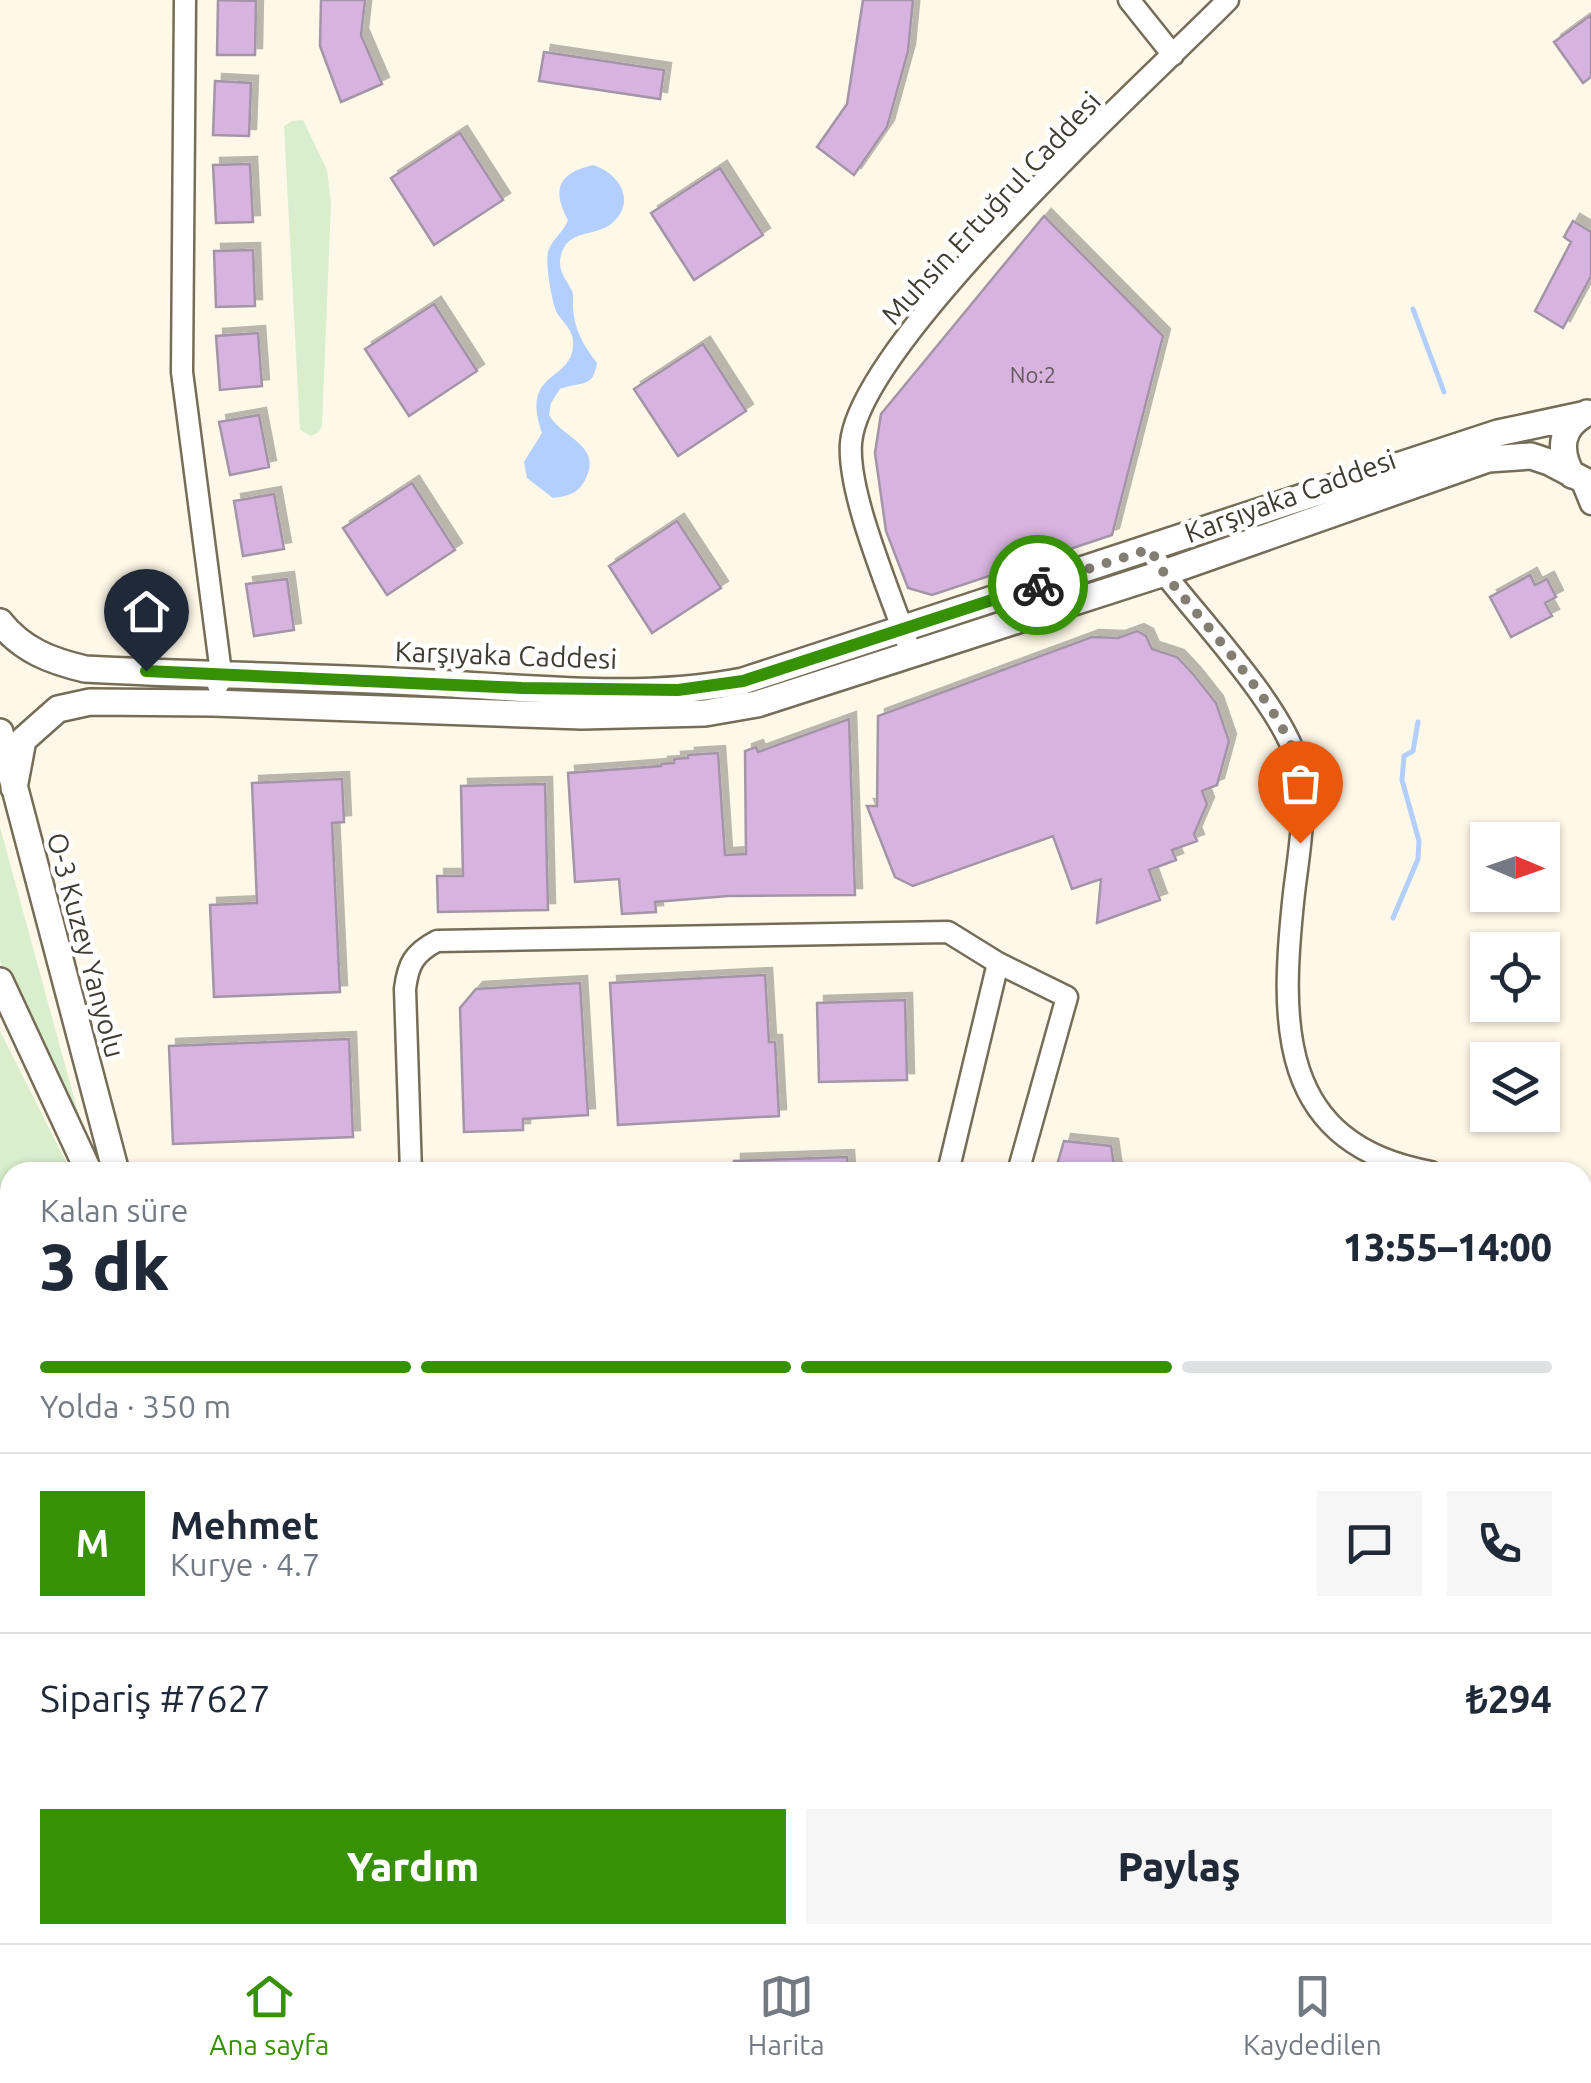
<!DOCTYPE html>
<html lang="tr">
<meta charset="utf-8">
<style>
body{margin:0;font-family:Ubuntu,sans-serif;background:#f6f6f7;color:#1f2937;height:100vh;display:flex;flex-direction:column;font-size:38px;white-space:nowrap}
*{box-sizing:border-box;margin:0}
p{font-size:32px;color:#747a83}
.icon{flex:none;width:55px;height:55px;fill:none;stroke:currentColor;stroke-width:2;stroke-linecap:round;stroke-linejoin:round}
.map{position:relative;flex:1;overflow:hidden}
.drawer{position:absolute;left:0px;top:1162px;width:1592px;height:782px;display:flex;flex-direction:column;background:#fff;border-radius:30px 30px 0 0;box-shadow:0 2px 8px #0004}
.drawer>*{flex:none}
.needle{width:65px;rotate:92deg}
.fabs{position:absolute;left:1470px;top:822px;display:grid;gap:20px}
.fabs a{display:grid;place-items:center;width:90px;height:90px;border-radius:0px;background:#fff;box-shadow:0 2px 8px #0004;font-size:50px}
.pin{position:absolute;display:grid;place-items:center;width:85px;height:85px;color:#fff;margin:-102px -42px;border-radius:50% 50% 50% 0;rotate:-45deg;box-shadow:0 0 10px #0007}
.pin .icon{rotate:45deg}
.courier{position:absolute;display:grid;place-items:center;width:100px;height:100px;margin:-50px;border:8px solid #369104;border-radius:50%;background:#fff;color:#222;box-shadow:0 2px 12px #0007}
.overview em{font-style:normal;font-weight:800}
.overview div{display:flex;flex-direction:column-reverse}
.overview{display:flex;align-items:center;justify-content:space-between;height:170px;padding:0 40px}
h1{font-size:65px;font-weight:800;line-height:75px}
.bar{display:grid;grid-template-columns:repeat(4,1fr);gap:15px 10px;align-content:center;height:120px;padding:0 40px}
.bar i{height:12px;border-radius:8px;background:#e0e1e3}
.bar .active{background:#369104}
.bar p{grid-column:span 4}
.line{display:flex;align-items:center;gap:25px;padding:0 40px;border-top:2px solid #e0e1e3}
.line div{flex:1}
.round{display:grid;place-items:center;flex:none;width:105px;height:105px;border-radius:0px;background:#f6f6f7}
.action{display:flex;gap:20px;margin-top:auto;padding:20px 40px}
.action a{flex:1;height:115px;border-radius:0px;background:#369104;color:#fff;font-size:40px;font-weight:800;line-height:115px;text-align:center}
.action a+a{background:#f6f6f7;color:#1f2937}
.dock{display:flex;justify-content:space-around;align-items:center;height:140px;border-top:2px solid #e0e1e3;background:#fff;font-size:28px;color:#747a83}
.dock a{display:grid;justify-items:center;gap:5px}
.dock .active{color:#369104}
.map>svg:first-child{display:block}
.green{fill:#d8eecd}
.water{fill:#b3cffd}
.lines{fill:none;stroke-linecap:round;stroke-linejoin:round}
.stream{stroke:#b3cffd;stroke-width:5}
.building{fill:#d7b4df;stroke:#a494a8;stroke-width:2.5;filter:url(#shadow)}
.minor-casing{stroke:#756d57;stroke-width:25}
.major-casing{stroke:#756d57;stroke-width:30}
.highway-casing{stroke:#756d57;stroke-width:32}
.minor{stroke:#fff;stroke-width:20}
.major{stroke:#fff;stroke-width:25}
.highway{stroke:#fff;stroke-width:28}
.done{stroke:#827e72;stroke-width:10;stroke-dasharray:0 18}
.route{stroke:#369104;stroke-width:12}
.labels{text-anchor:middle;stroke-width:9;stroke-linejoin:round;paint-order:stroke}
.number-label{font-size:22px;fill:#665a5d}
.street-label{font-size:28px;fill:#403c32;stroke:#fff}
</style>
<div class="map">
<svg width="1591" height="1943" viewBox="0 0 1591 1943">
<defs>
<filter id="shadow"><feDropShadow dx="7" dy="-7" stdDeviation="0" flood-color="#0004"/></filter>
</defs>
<rect width="100%" height="100%" fill="#fef8e9"/>
<!-- green -->
<path class="green" d="M 303,120 L 327,170 L 331,204 L 322,425 L 319,432 L 311,436 L 300,430 L 284,126 L 292,121 Z
M 0,827 L 91,1160 L 0,961 Z
M 0,1031 L 71,1172 L 10,1172 L 10,1804 L 0,1756 Z
M 37,1935 L 173,1935 L 172,1943 L 39,1943 Z"/>
<!-- water -->
<path class="water" d="M 593,165 C 619,173 638,202 611,224 C 594,237 568,229 561,255 C 557,271 566,279 572,291 C 574,296 573,301 573,307 C 574,329 583,345 597,363 C 593,389 581,381 560,389 L 551,403 L 549,415 C 562,438 602,445 586,478 C 579,493 569,496 553,498 L 527,478 L 524,462 L 542,433 C 520,371 570,382 573,347 C 575,331 564,324 557,313 C 552,303 545,263 548,252 C 551,240 564,232 568,220 C 551,189 559,173 593,165 Z"/>
<g class="lines">
<!-- stream -->
<path class="stream" d="M 1413,309 L 1444,392
M 1393,918 L 1418,859 L 1419,841 L 1402,780 L 1404,756 L 1413,751 L 1418,722"/>
</g>
<!-- building -->
<path class="building" d="M 218,0 L 256,1 L 255,55 L 217,55 Z
M 321,0 L 365,0 L 361,35 L 382,84 L 341,102 L 320,46 Z
M 863,0 L 913,0 L 908,51 L 887,127 L 854,175 L 817,147 L 847,104 Z
M 1591,15 L 1591,77 L 1583,83 L 1554,42 Z
M 544,52 L 664,70 L 660,99 L 539,81 Z
M 215,81 L 251,83 L 249,136 L 213,135 Z
M 460,133 L 503,200 L 434,245 L 391,178 Z
M 250,164 L 253,222 L 216,223 L 213,165 Z
M 720,168 L 763,235 L 694,280 L 651,213 Z
M 1044,216 L 1163,336 L 1112,535 L 932,595 L 908,588 L 886,531 L 875,453 L 881,414 Z
M 1573,221 L 1591,232 L 1591,276 L 1563,328 L 1535,311 L 1571,242 L 1564,237 Z
M 253,250 L 255,306 L 216,307 L 214,251 Z
M 434,304 L 477,371 L 409,416 L 365,349 Z
M 258,333 L 262,386 L 220,390 L 216,336 Z
M 703,344 L 746,411 L 678,456 L 634,389 Z
M 259,415 L 269,467 L 230,475 L 219,422 Z
M 412,483 L 455,550 L 387,595 L 343,528 Z
M 274,494 L 284,549 L 243,556 L 234,501 Z
M 677,521 L 721,588 L 652,633 L 609,566 Z
M 1530,575 L 1535,585 L 1547,579 L 1556,597 L 1545,603 L 1552,616 L 1511,637 L 1490,597 Z
M 287,579 L 294,630 L 254,636 L 246,584 Z
M 1137,631 L 1146,636 L 1152,649 L 1177,657 L 1193,674 L 1216,703 L 1229,741 L 1217,785 L 1202,791 L 1207,804 L 1194,834 L 1197,841 L 1172,850 L 1176,860 L 1149,870 L 1160,900 L 1097,923 L 1101,879 L 1072,889 L 1053,836 L 913,886 L 895,877 L 867,806 L 877,806 L 878,716 L 1092,637 L 1118,638 Z
M 849,719 L 855,895 L 728,896 L 655,902 L 656,912 L 622,914 L 619,879 L 575,882 L 568,773 L 661,766 L 661,764 L 674,763 L 674,759 L 688,758 L 688,755 L 718,753 L 725,855 L 746,854 L 745,751 L 756,747 L 758,752 Z
M 342,779 L 344,822 L 332,823 L 340,992 L 214,997 L 210,905 L 257,903 L 252,783 Z
M 545,784 L 548,910 L 438,912 L 437,876 L 463,876 L 461,786 Z
M 765,975 L 769,1042 L 775,1042 L 779,1116 L 618,1125 L 610,983 Z
M 580,983 L 588,1115 L 523,1119 L 523,1130 L 464,1132 L 460,1008 L 476,989 Z
M 905,1000 L 907,1080 L 819,1082 L 817,1003 Z
M 349,1039 L 353,1137 L 173,1144 L 169,1046 Z
M 1064,1141 L 1111,1146 L 1115,1172 L 1055,1172 Z
M 847,1157 L 848,1172 L 734,1172 L 734,1161 Z"/>
<g class="lines">
<!-- minor casing -->
<g class="minor-casing">
<path id="minor" d="M 185,0 L 182,372 L 221,673 L 218,685
M 1129,0 L 1173,55
M 1582,482 L 1591,504
M 1150,549 L 1164,573 C 1201,621 1285,709 1298,765 C 1308,806 1299,851 1294,893 C 1280,1022 1276,1144 1431,1172
M 911,654 C 894,600 847,497 851,443 C 859,342 1149,80 1228,0
M 411,1172 L 405,989 C 408,964 414,953 437,941 L 948,932 L 998,963
M 948,1172 L 998,963 L 1067,997 L 1018,1172
M 1582,1200 L 1591,1201
M 765,1935 L 766,1943
M 808,1935 L 812,1943
M 1252,1935 L 1253,1943"/>
</g>
<!-- major casing -->
<g class="major-casing">
<path id="major" d="M 1572,475 C 1558,450 1560,427 1587,413
M 0,622 C 22,650 51,661 85,669 C 194,675 304,676 414,682 C 522,687 637,702 743,681 L 1498,433 L 1582,415
M 0,732 L 116,1172
M 14,788 L 23,740 L 58,709 L 90,702 L 213,703 L 582,716 L 705,713 L 757,704 L 1164,573 L 1488,459 L 1531,456 L 1549,462 L 1591,484
M 0,981 L 89,1172
M 1582,1879 L 1591,1866
M 1582,1918 L 1591,1917
M 198,1943 L 199,1935
M 230,1943 L 231,1935
M 1130,1943 L 1188,1935
M 1414,1943 L 1468,1935"/>
</g>
<!-- highway casing -->
<g class="highway-casing">
<path id="highway" d="M 0,1871 L 10,1918"/>
</g>
<!-- minor -->
<use href="#minor" class="minor"/>
<!-- major -->
<use href="#major" class="major"/>
<!-- highway -->
<use href="#highway" class="highway"/>
</g>
<g class="lines">
<!-- done -->
<path class="done" d="M 1038,585 L 1150,549 L 1164,573 C 1201,621 1285,710 1298,765 C 1304,792 1301,817 1300,843"/>
<!-- route -->
<path class="route" d="M 146,671 L 522,688 L 678,690 L 743,681 L 1038,585"/>
</g>
<g class="labels">
<!-- number labels -->
<g class="number-label">
<text x="1033" y="383">No:2</text>
</g>
<!-- street labels -->
<g class="street-label">
<text transform="translate(991 208) rotate(-47)" y="10">Muhsin Ertuğrul Caddesi</text>
<text transform="translate(1290 496) rotate(-20)" y="10">Karşıyaka Caddesi</text>
<text transform="translate(506 655) rotate(2)" y="10">Karşıyaka Caddesi</text>
<text transform="translate(86 945) rotate(75)" y="10">O-3 Kuzey Yanyolu</text>
</g>
</g>
</svg>
<div class="fabs">
<a><svg class="needle" viewBox="-14 -14 28 28"><path d="M0-13l5 13h-10z" fill="#e53935"/><path d="M0 13l5-13h-10z" fill="#747a83"/></svg></a>
<a><svg class="icon" aria-label="locate" viewBox="0 0 24 24"><circle cx="12" cy="12" r="6"/><path d="M12 2v4M12 18v4M2 12h4M18 12h4"/></svg></a>
<a><svg class="icon" aria-label="layers" viewBox="0 0 24 24"><path d="M12 4l9 5-9 5-9-5zM3 14l9 5 9-5"/></svg></a>
</div>
<div class="pin" style="left:1300px;top:843px;background:#ea580c"><svg class="icon" aria-label="bag" viewBox="0 0 24 24"><path d="M5 8h14l-1 12H6zM9 8a3 3 0 0 1 6 0"/></svg></div>
<div class="pin" style="left:146px;top:671px;background:#1f2937"><svg class="icon" aria-label="home" viewBox="0 0 24 24"><path d="M3 11l9-7 9 7M6 9v11h12V9"/></svg></div>
<div class="courier" style="left:1038px;top:585px"><svg class="icon" aria-label="bike" viewBox="0 0 24 24"><circle cx="6" cy="16" r="4"/><circle cx="18" cy="16" r="4"/><path d="M6 16l4-8h5l3 8M10 8l3 8H6M13 5h3"/></svg></div>
<section class="drawer">
<div class="overview"><div><h1>3 dk</h1><p>Kalan süre</p></div><em>13:55–14:00</em></div>
<div class="bar"><i class="active"></i><i class="active"></i><i class="active"></i><i></i><p>Yolda · 350 m</p></div>
<div class="line" style="height:180px"><b class="round" style="background:#369104;color:#fff">M</b><div><b>Mehmet</b><p>Kurye · 4.7</p></div><a class="round"><svg class="icon" aria-label="chat" viewBox="0 0 24 24"><path d="M4 5h16v11H9l-5 4z"/></svg></a><a class="round"><svg class="icon" aria-label="phone" viewBox="0 0 24 24"><path d="M5 4h4l2 5-3 2q2 4 5 5l2-3 5 2v4C11 20 4 13 5 4z"/></svg></a></div>
<div class="line" style="height:130px"><div>Sipariş #7627</div><b>₺294</b></div>
<div class="action"><a>Yardım</a><a>Paylaş</a></div>
</section>
</div>
<nav class="dock">
<a class="active"><svg class="icon" aria-label="home" viewBox="0 0 24 24"><path d="M3 11l9-7 9 7M6 9v11h12V9"/></svg>Ana sayfa</a>
<a><svg class="icon" aria-label="map" viewBox="0 0 24 24"><path d="M3 6l6-2 6 2 6-2v14l-6 2-6-2-6 2zM9 4v14M15 6v14"/></svg>Harita</a>
<a><svg class="icon" aria-label="saved" viewBox="0 0 24 24"><path d="M7 4h10v16l-5-4-5 4z"/></svg>Kaydedilen</a>
</nav>
